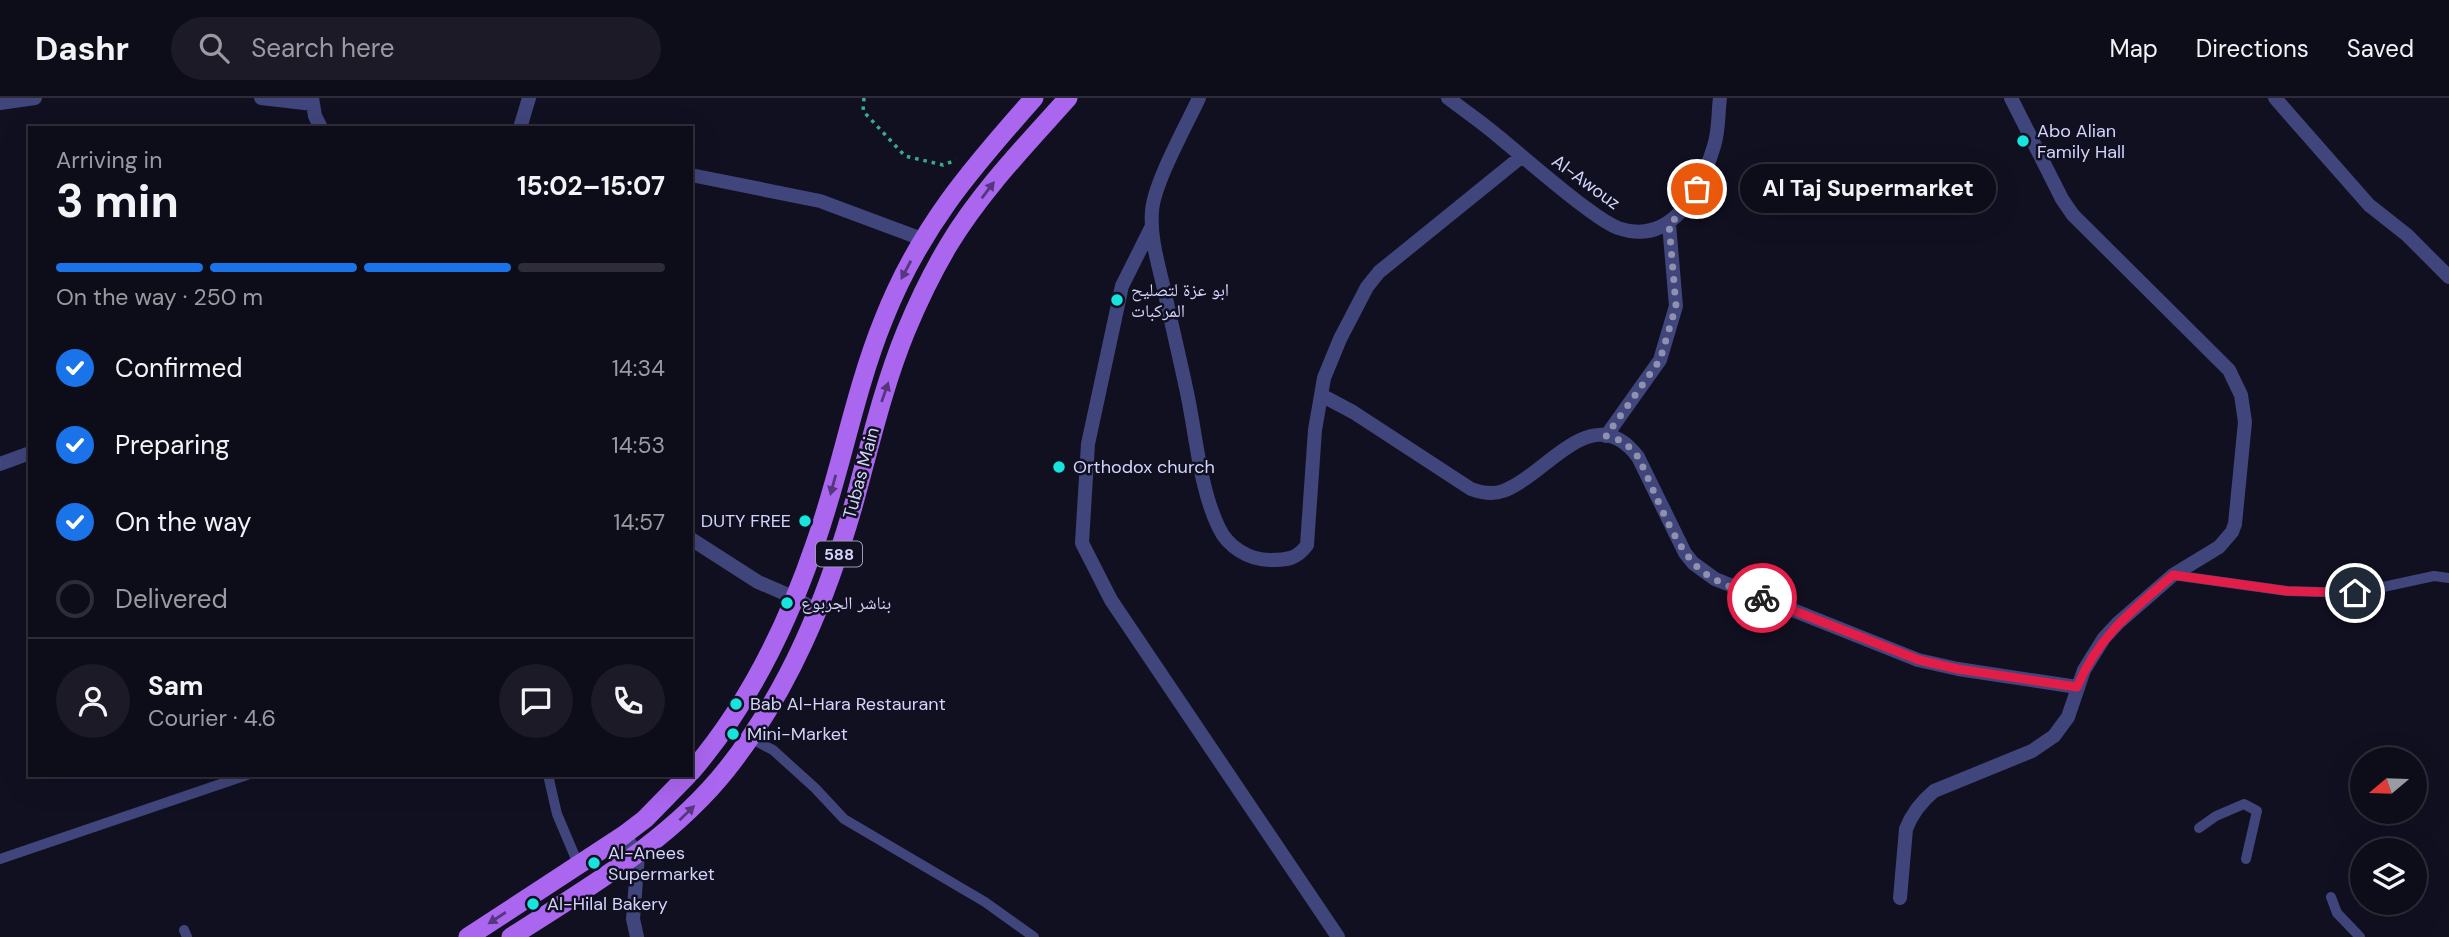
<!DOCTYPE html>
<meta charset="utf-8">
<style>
body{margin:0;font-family:"DM Sans","Noto Naskh Arabic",sans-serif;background:#1b1a26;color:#f1f3f6;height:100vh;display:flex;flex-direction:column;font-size:26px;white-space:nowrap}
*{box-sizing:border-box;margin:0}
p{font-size:23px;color:#9a9ba2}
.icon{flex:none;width:38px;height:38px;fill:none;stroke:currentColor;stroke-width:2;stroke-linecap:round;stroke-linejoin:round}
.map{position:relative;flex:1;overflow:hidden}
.sheet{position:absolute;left:28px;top:28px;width:665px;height:651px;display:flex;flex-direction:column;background:#0d0c19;border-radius:0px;box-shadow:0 7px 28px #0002,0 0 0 2px #2d2c38}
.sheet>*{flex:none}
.needle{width:46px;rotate:251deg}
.buttons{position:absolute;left:2350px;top:649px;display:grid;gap:14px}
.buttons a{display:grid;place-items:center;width:77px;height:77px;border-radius:50%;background:#0d0c19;box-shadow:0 7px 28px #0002,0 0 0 2px #2d2c38;font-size:35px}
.pin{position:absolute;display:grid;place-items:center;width:60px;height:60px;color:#fff;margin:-30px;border:4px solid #fff;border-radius:50%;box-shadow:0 2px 7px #0007}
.courier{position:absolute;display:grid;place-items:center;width:70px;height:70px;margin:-35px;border:5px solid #e11d48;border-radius:50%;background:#fff;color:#222;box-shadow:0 2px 9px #0007}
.bubble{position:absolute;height:49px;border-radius:24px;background:#0d0c19;box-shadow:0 7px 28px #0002,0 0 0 2px #2d2c38;font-size:23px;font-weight:700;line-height:49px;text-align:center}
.overview em{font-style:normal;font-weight:700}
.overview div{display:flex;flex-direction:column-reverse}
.overview{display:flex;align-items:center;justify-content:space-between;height:119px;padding:0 28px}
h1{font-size:46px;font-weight:700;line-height:52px}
.bar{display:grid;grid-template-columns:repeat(4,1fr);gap:10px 7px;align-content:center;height:84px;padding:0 28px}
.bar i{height:9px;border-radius:5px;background:#2d2c38}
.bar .active{background:#1a73e8}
.bar p{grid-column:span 4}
.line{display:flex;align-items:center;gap:18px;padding:0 28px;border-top:2px solid #2d2c38}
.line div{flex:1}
.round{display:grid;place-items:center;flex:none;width:74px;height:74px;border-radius:37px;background:#1b1a26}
ol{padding:0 28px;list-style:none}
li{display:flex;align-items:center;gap:21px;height:77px}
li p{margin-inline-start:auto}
li .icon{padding:7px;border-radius:50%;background:#1a73e8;color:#fff;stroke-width:4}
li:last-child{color:#9a9ba2}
li i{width:38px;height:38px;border:4px solid #2d2c38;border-radius:50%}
header{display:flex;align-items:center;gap:42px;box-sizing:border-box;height:98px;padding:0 35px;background:#0d0c19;border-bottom:2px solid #2d2c38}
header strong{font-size:33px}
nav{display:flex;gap:38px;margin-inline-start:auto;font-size:24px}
.search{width:490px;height:63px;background:#1b1a26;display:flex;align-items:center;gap:18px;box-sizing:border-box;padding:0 24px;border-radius:38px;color:#9a9ba2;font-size:26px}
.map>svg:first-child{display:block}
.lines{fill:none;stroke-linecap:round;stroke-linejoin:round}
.path{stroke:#3ba893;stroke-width:3.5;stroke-dasharray:3.5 5;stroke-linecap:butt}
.service{stroke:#40457b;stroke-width:10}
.minor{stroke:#40457b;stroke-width:14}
.primary{stroke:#aa66ef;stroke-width:19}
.oneway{fill:#56377e}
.done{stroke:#9090af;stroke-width:7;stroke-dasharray:0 12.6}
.route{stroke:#e11d48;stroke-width:9}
.poi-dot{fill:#17e4dd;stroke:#111021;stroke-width:2.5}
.labels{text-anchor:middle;stroke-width:5;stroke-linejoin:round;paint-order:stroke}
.shield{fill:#111021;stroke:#9a9aba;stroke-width:2}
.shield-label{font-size:16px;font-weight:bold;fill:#d4d5fb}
.poi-label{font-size:18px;fill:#d4d5fb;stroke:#111021;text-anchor:start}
.street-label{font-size:18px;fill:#d4d5fb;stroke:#111021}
</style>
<header>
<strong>Dashr</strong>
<div class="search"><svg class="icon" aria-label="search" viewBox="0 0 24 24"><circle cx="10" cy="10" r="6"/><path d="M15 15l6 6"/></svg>Search here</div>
<nav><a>Map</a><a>Directions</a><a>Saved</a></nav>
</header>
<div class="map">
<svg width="2449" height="839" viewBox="0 0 2449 839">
<rect width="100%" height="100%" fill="#111021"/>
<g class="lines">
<!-- path -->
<path class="path" d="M 864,0 L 863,13 L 905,58 L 943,67 L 956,62"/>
<!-- service -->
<path class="service" d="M 2173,477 L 2287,493 L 2355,495 L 2434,478 L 2449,480
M 750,640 L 773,652 L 815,690 L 844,721 L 985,804 L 1034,839
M 548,677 L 557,716 L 579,768
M 2199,730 L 2216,718 L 2244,706 L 2257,713 L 2246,761
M 0,761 L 247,677
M 2331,799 L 2337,815 L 2360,839
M 184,832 L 187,839"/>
<!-- minor -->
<path class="minor" d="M 261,0 L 313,6
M 312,0 L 315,18 L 321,30
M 1199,0 C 1186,28 1154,85 1152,113 C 1150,140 1158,165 1164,191 C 1171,224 1179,257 1186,290 C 1196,334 1199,389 1219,430 C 1228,449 1249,462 1270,462 C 1287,462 1297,461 1307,447 L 1315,332 L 1324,280 L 1340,241 L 1367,189 L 1379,174 L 1521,59
M 1448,0 C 1465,13 1483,25 1499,39 C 1527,62 1553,85 1582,107 C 1593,115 1605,125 1618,130 C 1673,149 1701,91 1714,48 C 1719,33 1718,15 1720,0
M 2275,0 L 2369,107 L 2407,137 L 2449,179
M 0,5 L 35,0
M 520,30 L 529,0
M 691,77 L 820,103 L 922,141
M 1151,130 L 1122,188 L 1088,346 L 1082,445 L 1111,502 L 1338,839
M 1321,297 L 1353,314 L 1471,391 C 1482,395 1492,397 1503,393 C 1547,377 1593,299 1638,359 L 1685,455 L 1693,465 L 1715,481 L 1918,562 L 1958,571 L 2077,589
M 1606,338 L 1660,262 L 1676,208 L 1669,126
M 0,366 L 30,355
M 691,441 L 758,484 L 795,500 L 818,513
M 624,737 L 638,757 L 633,821 L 637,839
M 1900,800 L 1906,731 C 1912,715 1921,704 1934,693 L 2032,653 L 2054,638 L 2068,619 L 2084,572 L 2104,540 L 2118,525 L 2173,477 L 2219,449 L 2232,434 L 2235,426 L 2245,324 L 2241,297 L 2229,272 L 2073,117 L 2062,101 L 2011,0"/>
<!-- primary -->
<path class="primary" d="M 691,674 C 748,608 787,528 815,446 C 841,373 854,295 883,223 C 919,131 970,72 1034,0
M 468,839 L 624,737 L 645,721 L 688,677
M 511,839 C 588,789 669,744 727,671 C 789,593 827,500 854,405 C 870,347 883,289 906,233 C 918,204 932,175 948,148 C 981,93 1026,47 1068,0"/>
</g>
<!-- one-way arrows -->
<defs><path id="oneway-solid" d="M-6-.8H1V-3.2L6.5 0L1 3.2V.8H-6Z" transform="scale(1.75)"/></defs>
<g class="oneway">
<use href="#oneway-solid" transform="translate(988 92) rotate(-53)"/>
<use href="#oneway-solid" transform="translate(906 172) rotate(118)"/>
<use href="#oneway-solid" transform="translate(885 294) rotate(-71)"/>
<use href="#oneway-solid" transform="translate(833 387) rotate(105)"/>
<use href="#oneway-solid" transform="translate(687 715) rotate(-44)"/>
<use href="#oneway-solid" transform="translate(497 820) rotate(147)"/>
</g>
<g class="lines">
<!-- done -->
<path class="done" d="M 1697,91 L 1678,118 L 1669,126 L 1676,208 L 1660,262 L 1606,338 C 1621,341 1629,347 1638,359 C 1655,392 1674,451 1702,473 C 1720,487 1742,493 1762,500"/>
<!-- route -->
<path class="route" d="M 1762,500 L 1919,562 L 1958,571 L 2077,589 C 2098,538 2133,512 2173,477 L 2287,493 L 2355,495"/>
</g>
<!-- markers -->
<g class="poi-dot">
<circle cx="2023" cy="43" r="7"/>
<circle cx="1117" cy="202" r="7"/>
<circle cx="1059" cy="369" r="7"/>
<circle cx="805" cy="423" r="7"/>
<circle cx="787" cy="505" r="7"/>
<circle cx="736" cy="606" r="7"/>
<circle cx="733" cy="636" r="7"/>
<circle cx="594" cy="765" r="7"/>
<circle cx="533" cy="806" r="7"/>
</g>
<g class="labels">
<!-- shield labels -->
<rect class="shield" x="816" y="443.5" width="46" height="25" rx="5"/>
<g class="shield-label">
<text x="839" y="462">588</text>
</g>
<!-- poi labels -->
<g class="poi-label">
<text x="2037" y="39">Abo Alian<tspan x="2037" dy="21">Family Hall</tspan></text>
<text x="1131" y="198">ابو عزة لتصليح<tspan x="1131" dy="21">المركبات</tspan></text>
<text x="1073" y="375">Orthodox church</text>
<text x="791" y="429" text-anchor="end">DUTY FREE</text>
<text x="801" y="511">بناشر الجربوع</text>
<text x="750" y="612">Bab Al-Hara Restaurant</text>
<text x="747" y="642">Mini-Market</text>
<text x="608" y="761">Al-Anees<tspan x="608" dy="21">Supermarket</tspan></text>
<text x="547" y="812">Al-Hilal Bakery</text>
</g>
<!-- street labels -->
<g class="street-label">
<text transform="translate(1586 84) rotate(36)" y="6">Al-Awouz</text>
<text transform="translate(861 375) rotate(-75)" y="6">Tubas Main</text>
</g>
</g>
</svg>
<div class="buttons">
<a><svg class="needle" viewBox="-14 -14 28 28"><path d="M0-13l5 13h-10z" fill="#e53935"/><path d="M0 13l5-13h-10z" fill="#9a9ba2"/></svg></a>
<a><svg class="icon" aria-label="layers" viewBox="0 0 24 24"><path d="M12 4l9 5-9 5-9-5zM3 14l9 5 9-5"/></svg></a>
</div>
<div class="pin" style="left:1697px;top:91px;background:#ea580c"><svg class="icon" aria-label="bag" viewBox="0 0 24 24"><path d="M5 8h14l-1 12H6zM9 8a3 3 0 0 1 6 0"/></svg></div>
<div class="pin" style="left:2355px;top:495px;background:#1f2937"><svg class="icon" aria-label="home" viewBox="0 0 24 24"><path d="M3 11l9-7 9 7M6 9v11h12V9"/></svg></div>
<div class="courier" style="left:1762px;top:500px"><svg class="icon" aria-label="bike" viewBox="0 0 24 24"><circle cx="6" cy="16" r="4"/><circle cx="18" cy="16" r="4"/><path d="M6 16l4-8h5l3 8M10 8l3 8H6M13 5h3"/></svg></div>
<div class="bubble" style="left:1740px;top:66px;width:256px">Al Taj Supermarket</div>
<section class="sheet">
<div class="overview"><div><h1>3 min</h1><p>Arriving in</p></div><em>15:02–15:07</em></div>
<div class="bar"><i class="active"></i><i class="active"></i><i class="active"></i><i></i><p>On the way · 250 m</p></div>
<ol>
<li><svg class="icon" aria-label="check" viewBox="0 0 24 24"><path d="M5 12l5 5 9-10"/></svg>Confirmed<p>14:34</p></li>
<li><svg class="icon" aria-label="check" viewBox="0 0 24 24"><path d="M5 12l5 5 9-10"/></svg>Preparing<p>14:53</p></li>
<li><svg class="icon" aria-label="check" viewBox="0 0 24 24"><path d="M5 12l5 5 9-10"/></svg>On the way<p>14:57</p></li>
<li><i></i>Delivered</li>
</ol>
<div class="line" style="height:126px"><a class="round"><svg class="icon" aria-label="person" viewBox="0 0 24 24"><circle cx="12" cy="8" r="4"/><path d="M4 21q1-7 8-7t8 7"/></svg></a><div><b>Sam</b><p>Courier · 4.6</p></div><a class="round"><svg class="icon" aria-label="chat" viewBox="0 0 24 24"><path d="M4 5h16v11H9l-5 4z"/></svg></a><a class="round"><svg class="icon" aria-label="phone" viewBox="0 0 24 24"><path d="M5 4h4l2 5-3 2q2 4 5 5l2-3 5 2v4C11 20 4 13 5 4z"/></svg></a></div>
</section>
</div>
